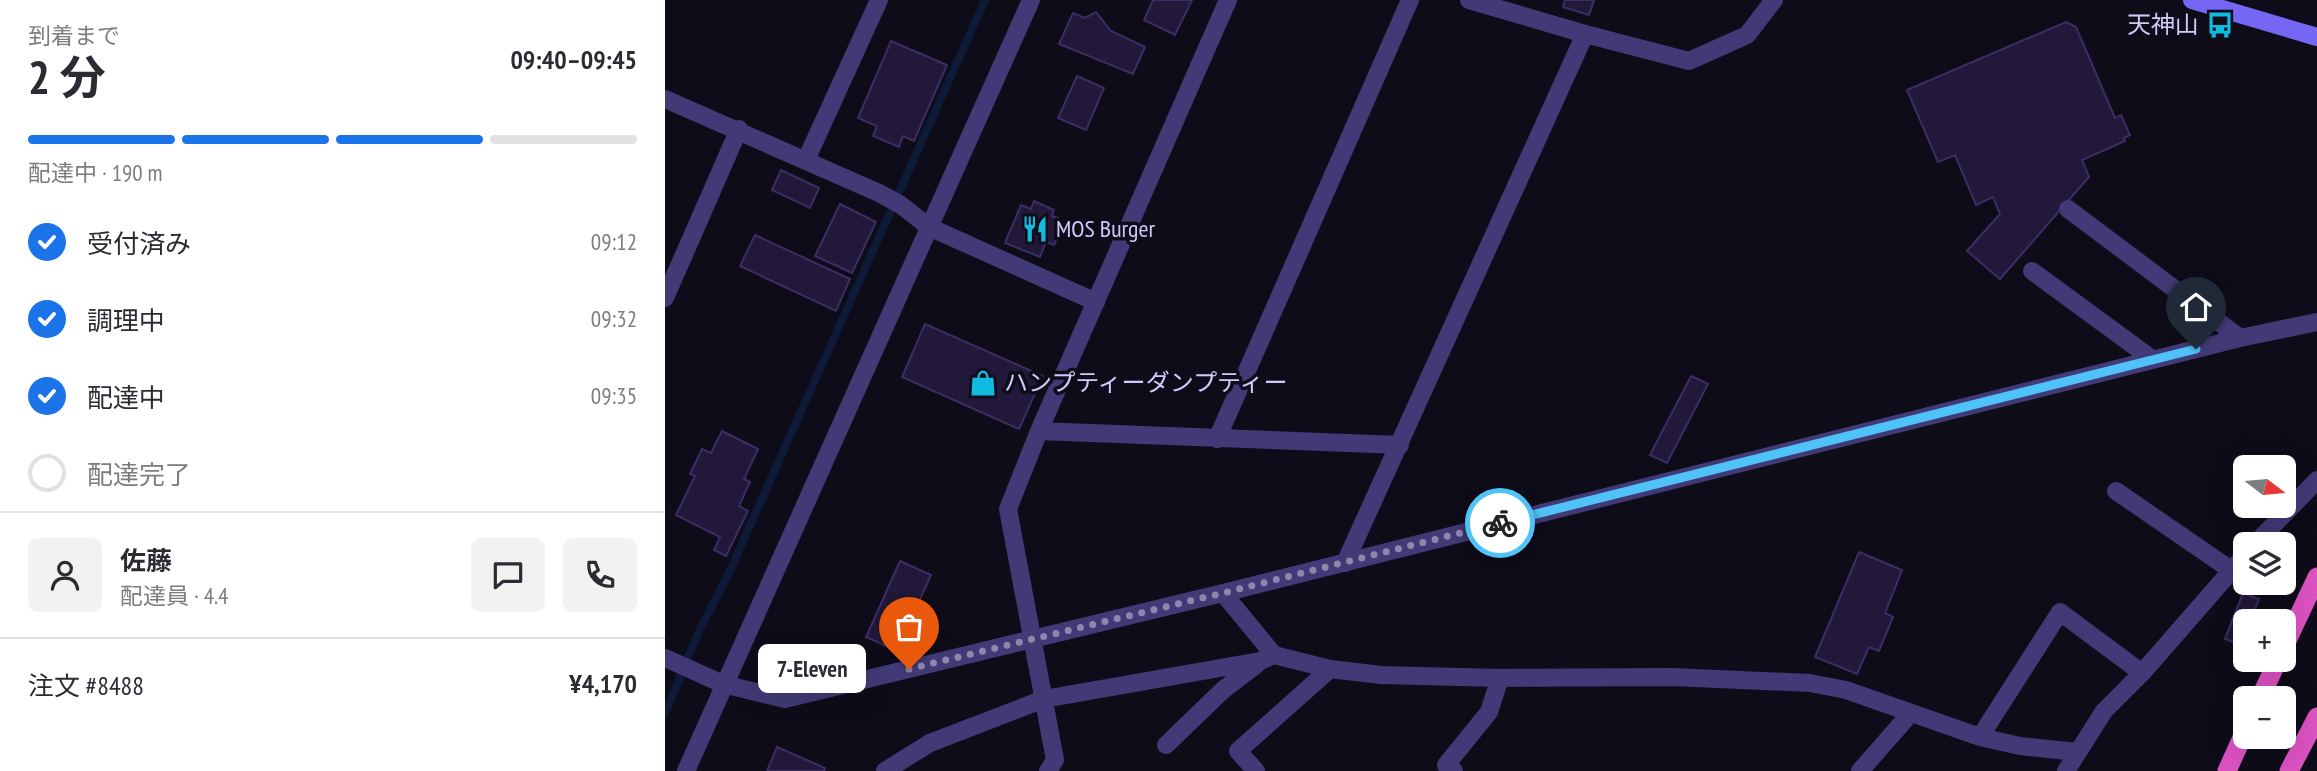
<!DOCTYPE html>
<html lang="ja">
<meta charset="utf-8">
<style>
body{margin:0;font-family:"PT Sans Narrow","Noto Sans JP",sans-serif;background:#f2f2f3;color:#2b2b33;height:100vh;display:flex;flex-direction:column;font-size:26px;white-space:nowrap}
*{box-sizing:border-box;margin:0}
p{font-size:23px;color:#7c7c81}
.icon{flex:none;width:38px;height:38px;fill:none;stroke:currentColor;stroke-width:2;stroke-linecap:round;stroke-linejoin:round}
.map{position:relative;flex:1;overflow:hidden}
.sheet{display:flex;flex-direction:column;background:#fff;width:665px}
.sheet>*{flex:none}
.needle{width:46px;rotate:106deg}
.tools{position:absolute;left:1568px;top:455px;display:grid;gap:14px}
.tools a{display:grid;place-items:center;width:63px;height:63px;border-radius:10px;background:#fff;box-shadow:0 7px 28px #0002;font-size:35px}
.pin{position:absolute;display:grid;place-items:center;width:60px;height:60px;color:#fff;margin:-72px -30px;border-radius:50% 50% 50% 0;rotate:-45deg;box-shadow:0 0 7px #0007}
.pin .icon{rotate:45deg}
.courier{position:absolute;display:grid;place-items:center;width:70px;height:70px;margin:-35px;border:5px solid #4fc3f7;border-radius:50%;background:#fff;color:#222;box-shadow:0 2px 9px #0007}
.bubble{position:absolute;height:49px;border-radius:10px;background:#fff;box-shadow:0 7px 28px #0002;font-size:23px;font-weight:700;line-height:49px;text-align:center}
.headline em{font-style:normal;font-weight:700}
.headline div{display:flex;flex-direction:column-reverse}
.headline{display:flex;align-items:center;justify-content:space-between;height:119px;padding:0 28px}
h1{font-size:46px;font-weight:700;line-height:52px}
.bar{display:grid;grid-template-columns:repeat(4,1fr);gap:10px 7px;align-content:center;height:84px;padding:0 28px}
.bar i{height:9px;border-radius:5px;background:#e1e1e2}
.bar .on{background:#1a73e8}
.bar p{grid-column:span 4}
.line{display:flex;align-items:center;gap:18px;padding:0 28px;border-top:2px solid #e1e1e2}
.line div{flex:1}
.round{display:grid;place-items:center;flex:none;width:74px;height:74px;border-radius:10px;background:#f2f2f3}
ol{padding:0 28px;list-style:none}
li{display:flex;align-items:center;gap:21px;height:77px}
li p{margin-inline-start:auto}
li .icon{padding:7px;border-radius:50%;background:#1a73e8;color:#fff;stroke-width:4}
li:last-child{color:#7c7c81}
li i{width:38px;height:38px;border:4px solid #e1e1e2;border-radius:50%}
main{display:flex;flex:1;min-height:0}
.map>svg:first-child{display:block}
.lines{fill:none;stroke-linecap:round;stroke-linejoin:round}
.stream{stroke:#0d1a38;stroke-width:8}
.building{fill:#22193a;stroke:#3c2d64;stroke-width:2}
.minor{stroke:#413a76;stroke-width:18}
.tertiary{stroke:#413a76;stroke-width:18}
.secondary{stroke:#7567f4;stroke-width:18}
.trunk{stroke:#dc52c1;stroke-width:19}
.done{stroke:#8e87ac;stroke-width:7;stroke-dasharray:0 12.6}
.route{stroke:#4fc3f7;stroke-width:9}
.labels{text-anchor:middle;stroke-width:7;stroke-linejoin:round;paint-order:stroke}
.poi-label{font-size:24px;fill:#d2c9fb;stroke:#0f0c1a;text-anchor:start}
</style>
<main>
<section class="sheet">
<div class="headline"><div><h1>2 分</h1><p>到着まで</p></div><em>09:40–09:45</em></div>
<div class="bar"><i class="on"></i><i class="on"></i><i class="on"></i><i></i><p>配達中 · 190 m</p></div>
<ol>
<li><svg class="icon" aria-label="check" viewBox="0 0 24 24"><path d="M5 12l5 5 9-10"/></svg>受付済み<p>09:12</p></li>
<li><svg class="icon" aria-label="check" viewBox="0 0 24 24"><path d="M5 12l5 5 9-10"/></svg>調理中<p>09:32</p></li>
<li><svg class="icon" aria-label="check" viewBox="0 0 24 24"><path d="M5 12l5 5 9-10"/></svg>配達中<p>09:35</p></li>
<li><i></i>配達完了</li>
</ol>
<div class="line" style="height:126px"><a class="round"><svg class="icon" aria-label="person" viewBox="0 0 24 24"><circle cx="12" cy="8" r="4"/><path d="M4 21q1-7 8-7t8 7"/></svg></a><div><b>佐藤</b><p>配達員 · 4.4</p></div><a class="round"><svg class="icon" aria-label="chat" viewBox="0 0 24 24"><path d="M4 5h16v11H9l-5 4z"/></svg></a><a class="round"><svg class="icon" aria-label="phone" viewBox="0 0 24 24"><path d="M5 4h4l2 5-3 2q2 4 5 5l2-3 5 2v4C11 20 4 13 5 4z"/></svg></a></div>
<div class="line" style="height:91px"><div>注文 #8488</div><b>¥4,170</b></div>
</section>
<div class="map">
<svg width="1652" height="771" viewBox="0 0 1652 771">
<rect width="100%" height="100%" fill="#0f0c1a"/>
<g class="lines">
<!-- stream -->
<path class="stream" d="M 0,713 L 35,629 L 62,577 L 320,0"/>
</g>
<!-- building -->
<path class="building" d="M 488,0 L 527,0 L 510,35 L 479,20 Z
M 900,0 L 929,0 L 924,15 L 898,7 Z
M 431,12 L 446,31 L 480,47 L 468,74 L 394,44 L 408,13 L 420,18 Z
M 1401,22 L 1411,27 L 1450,118 L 1456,115 L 1465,135 L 1459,138 L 1460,141 L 1417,160 L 1424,177 L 1335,279 L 1302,251 L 1335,214 L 1328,197 L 1311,205 L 1290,155 L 1273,162 L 1242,90 Z
M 226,41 L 282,65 L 249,141 L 238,136 L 234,147 L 208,136 L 212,126 L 193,118 Z
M 412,76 L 439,88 L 421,130 L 393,118 Z
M 116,170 L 154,188 L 145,208 L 107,190 Z
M 369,201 L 389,210 L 387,216 L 393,218 L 390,227 L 396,229 L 389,245 L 381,242 L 375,257 L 340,243 L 356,205 L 366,209 Z
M 175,204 L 211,222 L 187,273 L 150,256 Z
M 90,235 L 185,279 L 171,311 L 75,266 Z
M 260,324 L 378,376 L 354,429 L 237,377 Z
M 1026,376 L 1043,384 L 1002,463 L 985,455 Z
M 57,431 L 93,449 L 79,479 L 85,482 L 74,506 L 83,511 L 61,556 L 49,550 L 55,537 L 11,515 L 30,476 L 25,474 L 37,449 L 46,453 Z
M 1194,552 L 1237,570 L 1220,613 L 1228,617 L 1214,651 L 1204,647 L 1192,674 L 1150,657 Z
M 235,561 L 266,575 L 232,651 L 201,637 Z
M 1578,593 L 1594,599 L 1585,621 L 1580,621 L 1580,634 L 1576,645 L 1560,639 Z
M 112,747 L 160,768 L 159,771 L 102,771 Z"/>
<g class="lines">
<!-- minor -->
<path class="minor" d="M 804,0 L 920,34 L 1024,61 L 1082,35 L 1109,0
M 0,99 L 214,193 L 236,205 L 264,227 L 431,302
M 141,160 L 214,0
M 1403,209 L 1575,338
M 1367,271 L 1487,359
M 0,298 L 74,129
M 374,431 L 735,445
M 552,439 L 745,0
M 1451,491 L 1566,570
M 1590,544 L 1652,480
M 680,563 L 920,34
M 558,593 L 609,655 L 665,669 L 716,675 L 835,678 L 1007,677 L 1145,683 L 1181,690 L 1315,737 L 1355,746 L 1412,752
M 0,658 L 58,684 L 120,699 L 558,593 L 1575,338 L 1652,322
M 1315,737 L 1395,612 L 1477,673
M 501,745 L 558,690 L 592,664
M 220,771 L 265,743 L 379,699 L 595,661 L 609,655
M 383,771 L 390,760 L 343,509 L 374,431 L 563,0
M 591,771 L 573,751 L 665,669
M 789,771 L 781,765 L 824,712 L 835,678
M 1195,771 L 1245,714
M 1401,771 L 1439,711 L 1477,673 L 1580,555"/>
<!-- tertiary -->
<path class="tertiary" d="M 21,771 L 366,0"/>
<!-- secondary -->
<path class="secondary" d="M 1527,0 L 1652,37"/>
<!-- trunk -->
<path class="trunk" d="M 1619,647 L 1652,577
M 1595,698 L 1613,660
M 1562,771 L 1580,731
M 1624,771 L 1652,717"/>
</g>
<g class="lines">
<!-- done -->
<path class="done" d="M 244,669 L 558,593 L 835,523"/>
<!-- route -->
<path class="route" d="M 835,523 L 1531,349"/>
</g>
<!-- icons -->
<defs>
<g id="bus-bare" transform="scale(2.1)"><path d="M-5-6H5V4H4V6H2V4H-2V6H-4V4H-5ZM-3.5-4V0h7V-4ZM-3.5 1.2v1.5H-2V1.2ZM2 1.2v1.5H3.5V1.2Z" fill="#10bbe0" stroke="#0f0c1a" stroke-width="2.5" paint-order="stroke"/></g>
<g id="restaurant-bare" transform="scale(2.1)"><path d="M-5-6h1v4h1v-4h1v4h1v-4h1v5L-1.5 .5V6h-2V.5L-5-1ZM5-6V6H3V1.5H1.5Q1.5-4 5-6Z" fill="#10bbe0" stroke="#0f0c1a" stroke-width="2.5" paint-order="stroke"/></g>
<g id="shop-bare" transform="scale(2.1)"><path d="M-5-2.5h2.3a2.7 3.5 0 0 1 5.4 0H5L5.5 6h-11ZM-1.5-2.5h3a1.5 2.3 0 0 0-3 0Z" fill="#10bbe0" stroke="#0f0c1a" stroke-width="2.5" paint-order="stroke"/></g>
</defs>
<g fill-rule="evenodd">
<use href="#bus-bare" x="1555" y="25"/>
<use href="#restaurant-bare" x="370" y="229"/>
<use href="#shop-bare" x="318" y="383"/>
</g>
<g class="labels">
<!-- poi labels -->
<g class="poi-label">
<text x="1534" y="33" text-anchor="end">天神山</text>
<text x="391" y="237">MOS Burger</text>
<text x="339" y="391">ハンプティーダンプティー</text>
</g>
</g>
</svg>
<div class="tools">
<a><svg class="needle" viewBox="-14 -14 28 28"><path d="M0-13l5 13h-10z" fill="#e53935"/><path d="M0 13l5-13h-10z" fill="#7c7c81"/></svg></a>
<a><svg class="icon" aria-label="layers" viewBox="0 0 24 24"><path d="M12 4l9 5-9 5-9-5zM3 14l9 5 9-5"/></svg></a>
<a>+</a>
<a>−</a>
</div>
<div class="pin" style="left:244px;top:669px;background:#ea580c"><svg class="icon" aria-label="bag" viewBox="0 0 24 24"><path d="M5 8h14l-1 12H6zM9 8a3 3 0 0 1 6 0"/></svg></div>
<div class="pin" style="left:1531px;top:349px;background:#1f2937"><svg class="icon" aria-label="home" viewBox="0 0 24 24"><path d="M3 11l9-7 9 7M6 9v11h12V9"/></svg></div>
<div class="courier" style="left:835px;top:523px"><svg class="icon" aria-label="bike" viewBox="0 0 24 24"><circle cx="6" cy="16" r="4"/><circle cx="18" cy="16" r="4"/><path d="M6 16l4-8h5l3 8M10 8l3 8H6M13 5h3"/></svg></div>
<div class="bubble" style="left:93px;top:644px;width:108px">7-Eleven</div>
</div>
</main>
